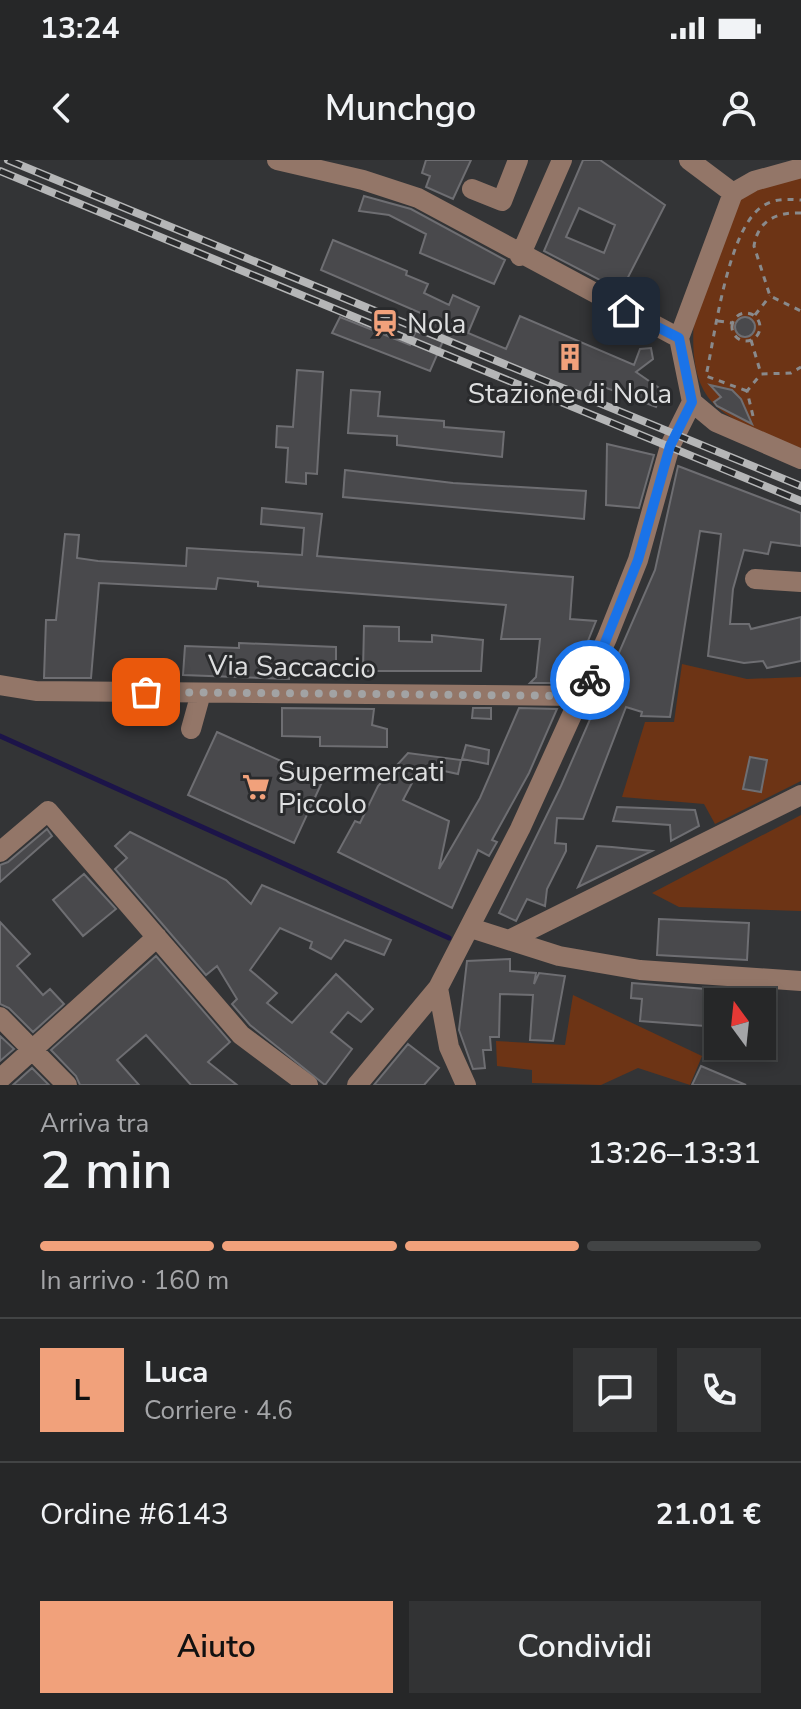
<!DOCTYPE html>
<html lang="it">
<meta charset="utf-8">
<style>
body{margin:0;font-family:"Nunito Sans",sans-serif;background:#323334;color:#f1f3f6;height:100vh;display:flex;flex-direction:column;font-size:30px;white-space:nowrap}
*{box-sizing:border-box;margin:0}
p{font-size:26px;color:#a4a5a8}
.icon{flex:none;width:44px;height:44px;fill:none;stroke:currentColor;stroke-width:2;stroke-linecap:round;stroke-linejoin:round}
.map{position:relative;height:925px;overflow:hidden}
.side{display:flex;flex-direction:column;background:#262728;flex:1}
.side>*{flex:none}
.needle{width:52px;rotate:345deg}
.tools{position:absolute;left:704px;top:828px;display:grid;gap:16px}
.tools a{display:grid;place-items:center;width:72px;height:72px;border-radius:0px;background:#262728;box-shadow:0 4px 12px #0003,0 0 0 2px #424445;font-size:40px}
.pin{position:absolute;display:grid;place-items:center;width:68px;height:68px;color:#fff;margin:-34px;border-radius:16px;box-shadow:0 4px 12px #0006}
.courier{position:absolute;display:grid;place-items:center;width:80px;height:80px;margin:-40px;border:6px solid #1a73e8;border-radius:50%;background:#fff;color:#222;box-shadow:0 2px 10px #0007}
.overview em{font-style:normal;font-weight:600}
.overview div{display:flex;flex-direction:column-reverse}
.overview{display:flex;align-items:center;justify-content:space-between;height:136px;padding:0 40px}
h1{font-size:52px;font-weight:600;line-height:60px}
.bar{display:grid;grid-template-columns:repeat(4,1fr);gap:12px 8px;align-content:center;height:96px;padding:0 40px}
.bar i{height:10px;border-radius:6px;background:#424445}
.bar .active{background:#f1a17b}
.bar p{grid-column:span 4}
.line{display:flex;align-items:center;gap:20px;padding:0 40px;border-top:2px solid #424445}
.line div{flex:1}
.round{display:grid;place-items:center;flex:none;width:84px;height:84px;border-radius:0px;background:#323334}
.primary-button{display:flex;gap:16px;margin-top:auto;padding:16px 40px}
.primary-button a{flex:1;height:92px;border-radius:0px;background:#f1a17b;color:#111;font-size:32px;font-weight:600;line-height:92px;text-align:center}
.primary-button a+a{background:#323334;color:#f1f3f6}
.status{display:flex;justify-content:space-between;align-items:center;height:56px;padding:0 40px;background:#262728;direction:ltr}
.status svg{height:22px;fill:currentColor}
header{display:flex;justify-content:space-between;align-items:center;height:104px;padding:0 40px;background:#262728;font-size:36px;font-weight:600}
.map>svg:first-child{display:block}
.green{fill:#6d3415}
.lines{fill:none;stroke-linecap:round;stroke-linejoin:round}
.stream{stroke:#1c1449;stroke-width:5}
.building{fill:#49494c;stroke:#6e6e72;stroke-width:2;fill-rule:evenodd}
.path{stroke:#898a8c;stroke-width:3;stroke-dasharray:6 6;stroke-linecap:butt}
.minor{stroke:#937668;stroke-width:20}
.rail-casing{stroke:#b5b6b7;stroke-width:8}
.rail{stroke:#292a2c;stroke-width:5;stroke-dasharray:15;stroke-linecap:butt}
.done{stroke:#a2a3a4;stroke-width:8;stroke-dasharray:0 14.4}
.route{stroke:#1a73e8;stroke-width:10}
.labels{text-anchor:middle;stroke-width:6;stroke-linejoin:round;paint-order:stroke}
.poi-label{font-size:28px;fill:#dedfe0;stroke:#292a2c;text-anchor:start}
.street-label{font-size:28px;fill:#dedfe0;stroke:#292a2c}
</style>
<div class="status"><b>13:24</b><svg viewBox="0 0 49 12"><path d="M0 12V9h3v3zM5 12V6h3v6zM10 12V3h3v9zM15 12V0h3v12zM26 1h20v11H26zM47 4h2v5h-2z"/></svg></div>
<header><svg class="icon" aria-label="back" viewBox="0 0 24 24"><path d="M15 5l-7 7 7 7"/></svg>Munchgo<svg class="icon" aria-label="person" viewBox="0 0 24 24"><circle cx="12" cy="8" r="4"/><path d="M4 21q1-7 8-7t8 7"/></svg></header>
<div class="map">
<svg width="801" height="925" viewBox="0 0 801 925">
<rect width="100%" height="100%" fill="#333436"/>
<!-- green -->
<path class="green" d="M 801,14 L 801,292 C 728,254 687,255 694,159 L 737,41 L 752,30 Z
M 682,504 L 747,519 L 801,517 L 801,621 L 715,664 L 704,644 L 622,637 L 645,562 L 674,562 Z
M 801,655 L 801,751 L 679,747 L 652,733 Z
M 573,835 L 702,896 L 690,925 L 638,908 L 601,925 L 532,923 L 532,910 L 497,906 L 496,881 L 565,885 Z"/>
<g class="lines">
<!-- stream -->
<path class="stream" d="M 0,576 L 449,778"/>
</g>
<!-- building -->
<path class="building" d="M 426,0 L 471,0 L 453,39 L 426,27 L 430,16 L 422,13 Z
M 583,0 L 600,0 L 665,45 L 621,131 L 544,91 ZM 579,48 L 615,65 L 604,93 L 566,77 Z
M 364,36 L 411,49 L 505,100 L 494,124 L 420,93 L 426,74 L 389,55 L 359,51 Z
M 333,80 L 407,111 L 406,115 L 428,124 L 424,133 L 449,145 L 453,135 L 479,147 L 468,173 L 506,189 L 520,156 L 634,205 L 640,189 L 651,188 L 653,199 L 636,212 L 662,230 L 656,247 L 591,222 L 585,238 L 443,181 L 430,211 L 332,173 L 340,157 L 410,185 L 423,154 L 321,110 Z
M735 167a10 10 0 1 1 20 0a10 10 0 1 1-20 0Z
M 297,210 L 323,212 L 317,314 L 306,313 L 306,324 L 286,322 L 288,288 L 276,287 L 277,266 L 293,267 Z
M 710,225 L 732,230 L 741,239 L 752,264 L 717,246 L 714,242 L 721,237 Z
M 351,230 L 380,232 L 378,256 L 444,261 L 444,267 L 504,272 L 502,297 L 397,285 L 397,276 L 348,273 Z
M 607,284 L 654,295 L 639,348 L 606,345 Z
M 678,306 L 801,353 L 801,386 L 771,382 L 768,394 L 744,390 L 733,429 L 730,464 L 749,464 L 751,469 L 801,457 L 801,501 L 767,508 L 763,501 L 744,503 L 708,496 L 721,374 L 700,371 L 670,557 L 641,556 L 642,552 L 626,547 L 583,659 L 557,658 L 555,683 L 566,684 L 566,691 L 547,729 L 545,746 L 527,739 L 516,761 L 499,753 L 561,626 L 655,410 Z
M 345,310 L 453,323 L 586,331 L 584,359 L 343,337 Z
M 262,348 L 322,354 L 317,396 L 573,417 L 570,459 L 596,461 L 571,523 L 530,523 L 536,517 L 540,479 L 501,479 L 506,445 L 258,426 L 258,422 L 218,418 L 216,429 L 99,423 L 91,518 L 44,518 L 46,460 L 56,460 L 65,374 L 79,375 L 77,398 L 98,401 L 186,406 L 187,388 L 302,395 L 304,368 L 261,364 Z
M 364,466 L 399,467 L 399,481 L 432,482 L 432,475 L 483,480 L 481,511 L 363,511 Z
M 239,483 L 336,487 L 336,504 L 290,505 L 289,519 L 183,515 L 185,486 L 239,488 Z
M 282,548 L 374,549 L 372,565 L 387,569 L 387,587 L 320,586 L 320,577 L 282,576 Z
M 473,548 L 491,548 L 491,559 L 472,558 Z
M 519,548 L 557,549 L 529,613 L 492,680 L 497,682 L 489,696 L 478,690 L 452,748 L 338,692 L 355,661 L 360,663 L 378,626 L 408,593 L 461,600 L 458,614 L 421,606 L 403,640 L 449,661 L 439,709 L 480,638 Z
M 217,572 L 323,620 L 294,683 L 188,635 Z
M 466,585 L 489,590 L 488,604 L 462,599 Z
M 750,597 L 767,600 L 761,632 L 743,629 Z
M 617,647 L 695,650 L 699,666 L 671,681 L 670,665 L 613,661 Z
M 47,669 L 52,676 L 0,722 L 0,705 L 8,702 Z
M 130,672 L 226,720 L 251,744 L 262,725 L 391,780 L 384,795 L 345,780 L 331,799 L 310,788 L 312,782 L 280,768 L 250,810 L 277,833 L 267,843 L 292,863 L 336,814 L 373,849 L 361,862 L 348,852 L 331,872 L 352,889 L 325,925 L 250,865 L 232,844 L 237,839 L 217,806 L 206,815 L 115,709 L 127,698 L 115,686 Z
M 597,686 L 612,687 L 652,691 L 578,727 Z
M 84,714 L 116,749 L 83,776 L 53,740 Z
M 659,759 L 749,763 L 747,800 L 657,795 Z
M 0,762 L 30,794 L 17,806 L 43,835 L 50,829 L 64,844 L 33,872 L 9,848 L 0,844 Z
M 156,796 L 230,882 L 208,902 L 237,925 L 191,925 L 146,875 L 117,900 L 139,925 L 80,925 L 76,916 L 51,890 Z
M 510,799 L 510,811 L 536,813 L 534,824 L 539,813 L 565,816 L 553,881 L 530,880 L 533,835 L 500,834 L 499,877 L 490,877 L 491,890 L 483,890 L 485,908 L 473,909 L 459,870 L 467,801 Z
M 632,823 L 718,830 L 718,867 L 640,861 L 642,839 L 631,838 Z
M 0,876 L 14,889 L 0,901 Z
M 408,884 L 439,908 L 424,925 L 374,925 Z
M 701,906 L 746,925 L 692,925 Z
M 32,908 L 49,925 L 13,925 Z"/>
<g class="lines">
<!-- path -->
<path class="path" d="M 801,53 C 777,52 758,60 754,86 L 770,136 L 801,151
M732 167a14 14 0 1 1 28 0a14 14 0 1 1-28 0Z
M 755,155 L 770,136
M 718,161 L 732,163
M 751,180 L 761,214 L 791,213 L 801,207
M 747,231 L 706,216 C 715,175 727,74 760,48 C 773,38 786,39 801,40
M 753,256 L 747,231 L 761,214"/>
<!-- minor -->
<path class="minor" d="M 277,0 L 363,20 L 418,38 L 679,178
M 689,0 L 733,33
M 801,8 L 754,21 L 733,33 L 679,178 L 692,242 L 716,262 L 801,299
M 472,29 L 502,41 L 518,0
M 520,96 L 562,0
M 755,419 L 801,422
M 0,525 L 36,531 L 583,536
M 191,569 L 201,533
M 0,692 L 48,651 L 241,875 L 308,925
M 471,768 L 559,796 L 640,810 L 801,821
M 511,779 L 801,635
M 438,828 L 449,887 L 466,925
M 0,857 L 67,925
M 0,919 L 157,777
M 357,925 L 438,828 L 520,669 L 607,478 L 638,400 L 670,286 L 692,242"/>
<!-- rail casing -->
<g class="rail-casing">
<path id="rail" d="M 8,0 L 801,326
M 0,11 L 801,341"/>
</g>
<!-- rail -->
<use href="#rail" class="rail"/>
</g>
<g class="lines">
<!-- done -->
<path class="done" d="M 146,532 L 583,536 L 590,520"/>
<!-- route -->
<path class="route" d="M 590,520 L 638,400 L 670,286 L 692,242 L 679,178 L 626,151"/>
</g>
<!-- icons -->
<defs>
<g id="station-bare" transform="scale(2.16)"><path d="M-3-6H3Q5-6 5-4V2Q5 4 3 4L4.5 6H3L1.5 4h-3L-3 6H-4.5L-3 4Q-5 4-5 2V-4Q-5-6-3-6ZM-3.5-4v3h7v-3ZM-3.5 1v1.5H-2V1ZM2 1v1.5H3.5V1Z" fill="#f1a17b" stroke="#292a2c" stroke-width="2.5" paint-order="stroke"/></g>
<g id="building-bare" transform="scale(2.16)"><path d="M-4-6H4V6H1V3H-1V6H-4ZM-2.5-4.3h1.7v1.8h-1.7ZM.8-4.3h1.7v1.8H.8ZM-2.5-1h1.7V.8h-1.7ZM.8-1h1.7V.8H.8Z" fill="#f1a17b" stroke="#292a2c" stroke-width="2.5" paint-order="stroke"/></g>
<g id="supermarket-bare" transform="scale(2.16)"><path d="M-6-5.5h2.5l.6 2H6L4.5 2H-2.5L-4.4-4H-6ZM-1.5 3.2a1.3 1.3 0 1 0 .1 0ZM3 3.2a1.3 1.3 0 1 0 .1 0Z" fill="#f1a17b" stroke="#292a2c" stroke-width="2.5" paint-order="stroke"/></g>
</defs>
<g fill-rule="evenodd">
<use href="#station-bare" x="385" y="163"/>
<use href="#building-bare" x="570" y="197"/>
<use href="#supermarket-bare" x="256" y="627"/>
</g>
<g class="labels">
<!-- poi labels -->
<g class="poi-label">
<text x="407" y="173">Nola</text>
<text x="570" y="243" text-anchor="middle">Stazione di Nola</text>
<text x="278" y="621">Supermercati<tspan x="278" dy="32">Piccolo</tspan></text>
</g>
<!-- street labels -->
<g class="street-label">
<text transform="translate(292 506) rotate(1)" y="10">Via Saccaccio</text>
</g>
</g>
</svg>
<div class="tools">
<a><svg class="needle" viewBox="-14 -14 28 28"><path d="M0-13l5 13h-10z" fill="#e53935"/><path d="M0 13l5-13h-10z" fill="#a4a5a8"/></svg></a>
</div>
<div class="pin" style="left:146px;top:532px;background:#ea580c"><svg class="icon" aria-label="bag" viewBox="0 0 24 24"><path d="M5 8h14l-1 12H6zM9 8a3 3 0 0 1 6 0"/></svg></div>
<div class="pin" style="left:626px;top:151px;background:#1f2937"><svg class="icon" aria-label="home" viewBox="0 0 24 24"><path d="M3 11l9-7 9 7M6 9v11h12V9"/></svg></div>
<div class="courier" style="left:590px;top:520px"><svg class="icon" aria-label="bike" viewBox="0 0 24 24"><circle cx="6" cy="16" r="4"/><circle cx="18" cy="16" r="4"/><path d="M6 16l4-8h5l3 8M10 8l3 8H6M13 5h3"/></svg></div>
</div>
<section class="side">
<div class="overview"><div><h1>2 min</h1><p>Arriva tra</p></div><em>13:26–13:31</em></div>
<div class="bar"><i class="active"></i><i class="active"></i><i class="active"></i><i></i><p>In arrivo · 160 m</p></div>
<div class="line" style="height:144px"><b class="round" style="background:#f1a17b;color:#111">L</b><div><b>Luca</b><p>Corriere · 4.6</p></div><a class="round"><svg class="icon" aria-label="chat" viewBox="0 0 24 24"><path d="M4 5h16v11H9l-5 4z"/></svg></a><a class="round"><svg class="icon" aria-label="phone" viewBox="0 0 24 24"><path d="M5 4h4l2 5-3 2q2 4 5 5l2-3 5 2v4C11 20 4 13 5 4z"/></svg></a></div>
<div class="line" style="height:104px"><div>Ordine #6143</div><b>21.01 €</b></div>
<div class="primary-button"><a>Aiuto</a><a>Condividi</a></div>
</section>
